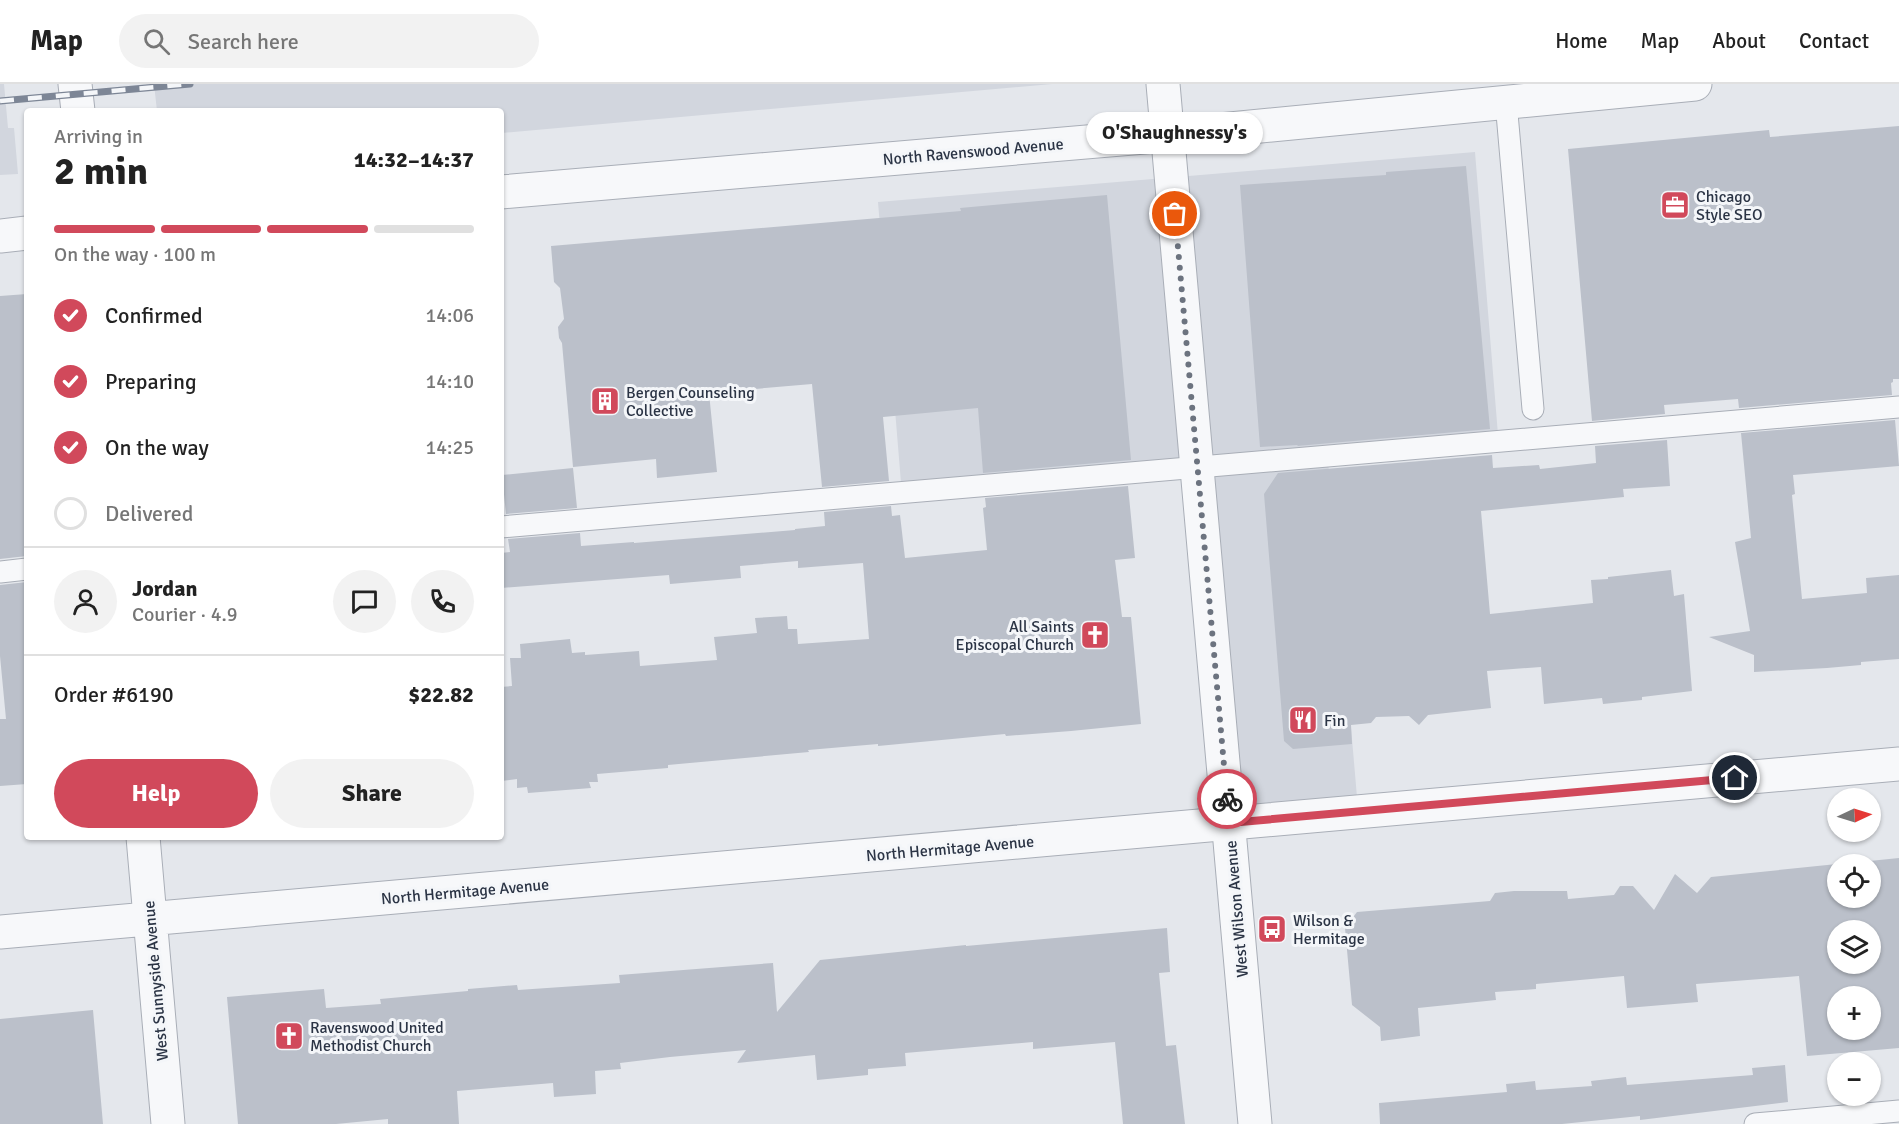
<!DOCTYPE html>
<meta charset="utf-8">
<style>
body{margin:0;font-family:Signika,sans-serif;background:#f2f2f2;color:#222;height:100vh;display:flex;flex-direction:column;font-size:22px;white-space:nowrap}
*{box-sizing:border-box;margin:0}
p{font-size:20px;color:#767676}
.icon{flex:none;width:33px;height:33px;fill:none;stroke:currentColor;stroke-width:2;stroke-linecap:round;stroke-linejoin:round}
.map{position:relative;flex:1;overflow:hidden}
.drawer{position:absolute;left:24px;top:24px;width:480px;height:732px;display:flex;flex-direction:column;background:#fff;border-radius:6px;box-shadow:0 2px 4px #0004}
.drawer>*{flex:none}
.needle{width:39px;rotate:86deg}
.buttons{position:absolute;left:1827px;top:704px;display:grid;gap:12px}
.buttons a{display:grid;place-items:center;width:54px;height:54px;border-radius:50%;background:#fff;box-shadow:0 2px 4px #0004;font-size:30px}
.pin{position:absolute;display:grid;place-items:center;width:51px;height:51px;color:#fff;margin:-26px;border:3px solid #fff;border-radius:50%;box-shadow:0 2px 6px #0007}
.courier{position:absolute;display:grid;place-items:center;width:60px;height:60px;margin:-30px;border:4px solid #d1495b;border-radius:50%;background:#fff;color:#222;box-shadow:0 2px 8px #0007}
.bubble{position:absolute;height:42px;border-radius:21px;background:#fff;box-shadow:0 2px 4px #0004;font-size:20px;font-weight:700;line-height:42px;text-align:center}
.summary em{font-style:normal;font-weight:700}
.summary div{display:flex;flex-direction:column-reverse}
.summary{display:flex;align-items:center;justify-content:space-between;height:102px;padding:0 30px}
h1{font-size:39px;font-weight:700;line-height:45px}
.bar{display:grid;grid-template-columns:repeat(4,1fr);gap:9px 6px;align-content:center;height:72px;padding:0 30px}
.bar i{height:8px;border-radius:4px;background:#e0e0e0}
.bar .selected{background:#d1495b}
.bar p{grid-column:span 4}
.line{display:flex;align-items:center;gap:15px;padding:0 30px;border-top:2px solid #e0e0e0}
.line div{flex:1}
.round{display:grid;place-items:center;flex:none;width:63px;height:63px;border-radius:32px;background:#f2f2f2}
ol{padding:0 30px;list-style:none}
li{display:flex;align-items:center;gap:18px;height:66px}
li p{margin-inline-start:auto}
li .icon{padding:6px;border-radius:50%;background:#d1495b;color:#fff;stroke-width:4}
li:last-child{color:#767676}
li i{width:33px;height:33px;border:3px solid #e0e0e0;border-radius:50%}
.action{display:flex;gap:12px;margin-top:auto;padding:12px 30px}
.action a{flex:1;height:69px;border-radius:36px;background:#d1495b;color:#fff;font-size:24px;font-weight:700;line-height:69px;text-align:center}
.action a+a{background:#f2f2f2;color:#222}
header{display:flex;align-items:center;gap:36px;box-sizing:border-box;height:84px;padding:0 30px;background:#fff;border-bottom:2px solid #e0e0e0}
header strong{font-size:28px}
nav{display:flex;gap:33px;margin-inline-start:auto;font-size:21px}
.search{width:420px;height:54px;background:#f2f2f2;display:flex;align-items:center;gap:15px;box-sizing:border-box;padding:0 21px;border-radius:33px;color:#767676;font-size:22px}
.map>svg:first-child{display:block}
.built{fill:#d2d6de}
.building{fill:#bbc0ca;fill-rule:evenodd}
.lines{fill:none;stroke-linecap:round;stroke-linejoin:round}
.service-casing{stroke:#a9aeb7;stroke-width:23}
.minor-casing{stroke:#a9aeb7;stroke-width:35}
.tertiary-casing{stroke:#a9aeb7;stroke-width:35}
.service{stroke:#f7f8fa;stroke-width:21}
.minor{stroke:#f7f8fa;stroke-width:33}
.tertiary{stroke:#f7f8fa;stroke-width:33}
.rail-casing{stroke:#7d8696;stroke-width:7}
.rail{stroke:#f4f6f9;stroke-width:4.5;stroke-dasharray:14;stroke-linecap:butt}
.done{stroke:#6c737f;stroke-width:6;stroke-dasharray:0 10.8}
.route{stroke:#d1495b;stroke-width:8}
.labels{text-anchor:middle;stroke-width:6;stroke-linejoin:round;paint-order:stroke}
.street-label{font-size:16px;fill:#2b3445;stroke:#f4f6f9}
.poi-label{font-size:16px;fill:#2b3445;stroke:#f4f6f9;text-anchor:start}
</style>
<header>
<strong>Map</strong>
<div class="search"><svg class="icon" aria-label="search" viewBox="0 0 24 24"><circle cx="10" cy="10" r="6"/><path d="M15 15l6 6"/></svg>Search here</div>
<nav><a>Home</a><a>Map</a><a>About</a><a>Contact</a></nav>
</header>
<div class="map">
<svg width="1899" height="1040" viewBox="0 0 1899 1040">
<rect width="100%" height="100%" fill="#e4e7ec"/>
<!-- built -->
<path class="built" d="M 0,0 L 4,0 L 8,44 L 14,44 L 18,90 L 0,91 Z
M 154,0 L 1052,0 L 501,49 L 501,27 L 157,27 Z
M 1475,68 L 1499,363 L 1328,377 L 1357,713 L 1231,724 L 1203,386 L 902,411 L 878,118 Z"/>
<!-- building -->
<path class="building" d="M 1899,42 L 1899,295 L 1893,295 L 1893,298 L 1891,299 L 1892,311 L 1739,324 L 1738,315 L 1664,321 L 1665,330 L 1592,337 L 1568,65 L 1769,46 L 1770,53 Z
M 1466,82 L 1490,345 L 1297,362 L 1298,361 L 1260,363 L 1240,101 L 1386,91 L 1386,88 Z
M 1107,111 L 1131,376 L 983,389 L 978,324 L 883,333 L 889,397 L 822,403 L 812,300 L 709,309 L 717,388 L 657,394 L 656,375 L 573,383 L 562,259 L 559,254 L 558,243 L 564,235 L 560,204 L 554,198 L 551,162 L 961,127 L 960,124 Z
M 27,210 L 27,472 L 0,475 L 0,212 Z
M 1895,336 L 1899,382 L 1793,391 L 1795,410 L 1792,411 L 1802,515 L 1867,509 L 1866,494 L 1899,491 L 1899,575 L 1861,578 L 1861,581 L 1827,584 L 1754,588 L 1754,571 L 1709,553 L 1750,547 L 1735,458 L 1751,454 L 1741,349 Z
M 1667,356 L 1670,402 L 1623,405 L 1624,413 L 1481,427 L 1490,530 L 1593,519 L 1591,496 L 1608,495 L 1608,493 L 1671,486 L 1674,512 L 1684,510 L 1692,607 L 1642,613 L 1642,616 L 1603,620 L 1602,614 L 1544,620 L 1541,583 L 1487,587 L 1491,624 L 1428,631 L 1419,641 L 1409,632 L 1376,633 L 1371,639 L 1351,641 L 1352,660 L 1293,665 L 1284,657 L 1264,410 L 1278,389 L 1492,371 L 1493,384 L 1539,381 L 1540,385 L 1596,379 L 1595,362 Z
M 573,384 L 577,424 L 506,430 L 502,391 Z
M 1128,402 L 1135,474 L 1115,476 L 1122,533 L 1131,533 L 1141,640 L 1071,647 L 1006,652 L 1005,650 L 878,662 L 878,660 L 808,666 L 809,668 L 668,681 L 668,684 L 597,690 L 598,698 L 589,698 L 591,704 L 528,709 L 527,703 L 517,704 L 517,695 L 501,697 L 501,603 L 512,602 L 510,574 L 521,574 L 520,560 L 570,555 L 572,569 L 585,568 L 585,571 L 639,567 L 640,582 L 717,576 L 714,553 L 757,549 L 755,534 L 787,532 L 788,545 L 797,545 L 798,560 L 869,555 L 863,479 L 798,484 L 798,477 L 740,482 L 741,494 L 670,500 L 669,491 L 501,504 L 501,469 L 510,468 L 508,455 L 580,449 L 581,462 L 634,458 L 634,459 L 795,446 L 795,445 L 825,442 L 824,428 L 891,422 L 892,432 L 900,431 L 905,474 L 987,466 L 983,424 L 986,423 L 985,414 Z
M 27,498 L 27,700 L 0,702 L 0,635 L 6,635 L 0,572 L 0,501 Z
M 1899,774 L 1899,964 L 1807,972 L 1799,892 L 1696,900 L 1698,918 L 1627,924 L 1624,892 L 1536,900 L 1536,905 L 1495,908 L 1496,916 L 1418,924 L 1420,952 L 1381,957 L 1380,943 L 1352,921 L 1345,844 L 1357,828 L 1490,817 L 1495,809 L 1514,807 L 1567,807 L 1568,815 L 1614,811 L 1620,802 L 1633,802 L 1654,826 L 1675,790 L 1697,809 L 1711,793 L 1837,780 L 1838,813 L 1870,813 L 1870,780 L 1840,780 ZM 1838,846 L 1870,846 L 1870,879 L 1838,879 ZM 1838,912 L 1870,912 L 1870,945 L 1838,945 Z
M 1167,844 L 1170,888 L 1159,889 L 1166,962 L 1176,961 L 1185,1040 L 1123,1040 L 1115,958 L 1033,965 L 1033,958 L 905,969 L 906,982 L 868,985 L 868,991 L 817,996 L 815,971 L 737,979 L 746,966 L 670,973 L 620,979 L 621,985 L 595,987 L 596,1010 L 554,1013 L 553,999 L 457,1007 L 459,1040 L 388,1040 L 388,1035 L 336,1040 L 238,1040 L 227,913 L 324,905 L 326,924 L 381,920 L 380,915 L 468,907 L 468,905 L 517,901 L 518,906 L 620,899 L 619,891 L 773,879 L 777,928 L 820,876 L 966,861 L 966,862 Z
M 93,926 L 103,1040 L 0,1040 L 0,935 Z
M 1785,981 L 1788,1018 L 1640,1036 L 1640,1032 L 1562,1040 L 1380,1040 L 1379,1019 L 1507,1008 L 1506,1000 L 1535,997 L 1536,1006 L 1592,1002 L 1591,997 L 1626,993 L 1627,1001 L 1753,991 L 1752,984 Z"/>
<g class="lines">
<!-- service casing -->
<g class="service-casing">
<path id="service" d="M 1506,18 L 1533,325
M 501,443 L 1899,323
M 0,488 L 27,485
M 1755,1040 L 1899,1027"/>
</g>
<!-- minor casing -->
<g class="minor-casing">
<path id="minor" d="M 75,0 L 78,27
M 501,108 L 1168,51 L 1695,0
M 0,152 L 27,149
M 143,753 L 168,1040
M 0,848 L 1899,680"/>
</g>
<!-- tertiary casing -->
<g class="tertiary-casing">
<path id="tertiary" d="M 1163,0 L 1255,1040"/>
</g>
<!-- service -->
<use href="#service" class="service"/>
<!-- minor -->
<use href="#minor" class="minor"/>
<!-- tertiary -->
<use href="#tertiary" class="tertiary"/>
<!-- rail casing -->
<g class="rail-casing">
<path id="rail" d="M 0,17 L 190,0"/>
</g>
<!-- rail -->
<use href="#rail" class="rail"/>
</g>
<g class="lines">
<!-- done -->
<path class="done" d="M 1175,130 L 1227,715"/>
<!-- route -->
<path class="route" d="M 1227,715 L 1229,739 L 1735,694"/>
</g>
<!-- icons -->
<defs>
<g id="office-square" transform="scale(1.5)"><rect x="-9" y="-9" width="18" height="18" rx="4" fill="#d1495b" stroke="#f4f6f9"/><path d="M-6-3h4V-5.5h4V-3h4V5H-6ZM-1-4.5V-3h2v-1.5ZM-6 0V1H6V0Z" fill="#fff"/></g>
<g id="building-square" transform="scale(1.5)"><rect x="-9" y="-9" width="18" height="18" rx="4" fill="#d1495b" stroke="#f4f6f9"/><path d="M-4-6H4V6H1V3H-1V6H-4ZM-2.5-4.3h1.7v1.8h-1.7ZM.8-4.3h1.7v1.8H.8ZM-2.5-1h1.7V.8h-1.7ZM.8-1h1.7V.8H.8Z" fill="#fff"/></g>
<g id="church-square" transform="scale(1.5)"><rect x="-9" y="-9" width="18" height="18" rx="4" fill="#d1495b" stroke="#f4f6f9"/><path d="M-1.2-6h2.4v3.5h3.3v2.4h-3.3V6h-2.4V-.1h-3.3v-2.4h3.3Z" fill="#fff"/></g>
<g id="restaurant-square" transform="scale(1.5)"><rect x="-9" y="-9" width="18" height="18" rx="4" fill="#d1495b" stroke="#f4f6f9"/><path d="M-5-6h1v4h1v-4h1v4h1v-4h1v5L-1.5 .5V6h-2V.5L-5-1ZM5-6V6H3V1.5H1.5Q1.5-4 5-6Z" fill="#fff"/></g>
<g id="bus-square" transform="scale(1.5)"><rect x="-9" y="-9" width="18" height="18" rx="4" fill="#d1495b" stroke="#f4f6f9"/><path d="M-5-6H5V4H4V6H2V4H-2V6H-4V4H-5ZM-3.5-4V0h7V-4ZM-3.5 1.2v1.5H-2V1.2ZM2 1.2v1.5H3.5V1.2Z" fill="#fff"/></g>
</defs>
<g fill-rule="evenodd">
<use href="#office-square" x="1675" y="121"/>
<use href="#building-square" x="605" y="317"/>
<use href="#church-square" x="1095" y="551"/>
<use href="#restaurant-square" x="1303" y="636"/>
<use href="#bus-square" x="1272" y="845"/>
<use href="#church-square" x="289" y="952"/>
</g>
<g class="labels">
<!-- street labels -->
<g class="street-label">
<text transform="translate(973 67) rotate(-5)" y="6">North Ravenswood Avenue</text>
<text transform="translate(950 764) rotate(-5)" y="6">North Hermitage Avenue</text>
<text transform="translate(465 807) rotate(-5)" y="6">North Hermitage Avenue</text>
<text transform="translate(1236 825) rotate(-95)" y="6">West Wilson Avenue</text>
<text transform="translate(155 897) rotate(-95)" y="6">West Sunnyside Avenue</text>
</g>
<!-- poi labels -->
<g class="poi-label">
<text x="1696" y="118">Chicago<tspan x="1696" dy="18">Style SEO</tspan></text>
<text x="626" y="314">Bergen Counseling<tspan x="626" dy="18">Collective</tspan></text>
<text x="1074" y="548" text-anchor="end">All Saints<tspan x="1074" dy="18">Episcopal Church</tspan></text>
<text x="1324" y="642">Fin</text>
<text x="1293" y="842">Wilson &amp;<tspan x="1293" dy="18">Hermitage</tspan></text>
<text x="310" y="949">Ravenswood United<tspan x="310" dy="18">Methodist Church</tspan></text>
</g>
</g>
</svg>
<div class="buttons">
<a><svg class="needle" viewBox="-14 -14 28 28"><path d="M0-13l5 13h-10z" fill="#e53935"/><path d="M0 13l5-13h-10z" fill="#767676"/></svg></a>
<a><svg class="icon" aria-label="locate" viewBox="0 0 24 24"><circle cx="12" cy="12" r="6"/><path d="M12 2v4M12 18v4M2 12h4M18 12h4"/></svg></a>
<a><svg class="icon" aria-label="layers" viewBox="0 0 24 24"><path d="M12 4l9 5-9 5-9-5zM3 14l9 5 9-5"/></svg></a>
<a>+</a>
<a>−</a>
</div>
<div class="pin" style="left:1175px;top:130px;background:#ea580c"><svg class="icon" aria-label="bag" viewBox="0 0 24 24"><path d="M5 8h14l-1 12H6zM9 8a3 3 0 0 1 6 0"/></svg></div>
<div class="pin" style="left:1735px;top:694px;background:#1f2937"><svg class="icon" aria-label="home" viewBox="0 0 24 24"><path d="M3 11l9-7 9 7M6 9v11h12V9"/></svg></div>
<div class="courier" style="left:1227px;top:715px"><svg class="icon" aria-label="bike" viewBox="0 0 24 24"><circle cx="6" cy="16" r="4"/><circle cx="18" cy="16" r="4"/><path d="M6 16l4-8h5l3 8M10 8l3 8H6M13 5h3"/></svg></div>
<div class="bubble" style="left:1086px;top:28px;width:177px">O'Shaughnessy's</div>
<section class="drawer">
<div class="summary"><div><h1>2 min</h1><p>Arriving in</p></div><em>14:32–14:37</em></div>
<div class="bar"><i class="selected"></i><i class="selected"></i><i class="selected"></i><i></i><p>On the way · 100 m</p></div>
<ol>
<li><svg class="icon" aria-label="check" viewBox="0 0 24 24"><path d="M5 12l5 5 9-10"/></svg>Confirmed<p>14:06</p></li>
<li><svg class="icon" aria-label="check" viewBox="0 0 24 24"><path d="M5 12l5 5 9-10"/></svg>Preparing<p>14:10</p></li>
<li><svg class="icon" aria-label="check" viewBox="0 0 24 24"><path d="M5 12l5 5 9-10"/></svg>On the way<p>14:25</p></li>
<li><i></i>Delivered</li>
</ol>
<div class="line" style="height:108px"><a class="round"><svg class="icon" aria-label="person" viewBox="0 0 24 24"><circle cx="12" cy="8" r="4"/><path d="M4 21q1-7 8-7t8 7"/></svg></a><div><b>Jordan</b><p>Courier · 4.9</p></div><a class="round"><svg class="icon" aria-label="chat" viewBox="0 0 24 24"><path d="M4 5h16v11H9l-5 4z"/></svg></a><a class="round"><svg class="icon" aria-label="phone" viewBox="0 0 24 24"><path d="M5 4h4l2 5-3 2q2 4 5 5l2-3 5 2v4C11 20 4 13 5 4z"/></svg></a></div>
<div class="line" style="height:78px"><div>Order #6190</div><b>$22.82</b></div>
<div class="action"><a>Help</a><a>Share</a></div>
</section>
</div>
